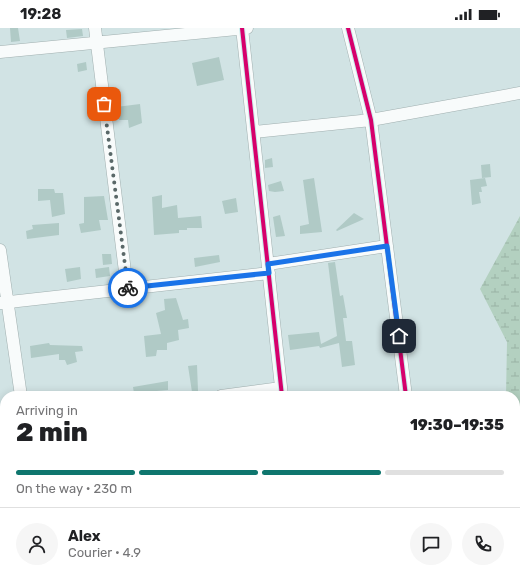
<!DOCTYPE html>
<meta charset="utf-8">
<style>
body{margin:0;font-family:Rubik,sans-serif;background:#f6f6f6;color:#202124;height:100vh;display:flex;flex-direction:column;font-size:15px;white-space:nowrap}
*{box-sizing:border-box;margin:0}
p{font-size:13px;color:#757577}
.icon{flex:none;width:22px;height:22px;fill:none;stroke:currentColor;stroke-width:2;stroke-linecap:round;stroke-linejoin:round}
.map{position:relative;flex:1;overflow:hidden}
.drawer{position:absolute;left:0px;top:363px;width:520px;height:196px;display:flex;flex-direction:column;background:#fff;border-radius:16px 16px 0 0;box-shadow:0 2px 10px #0003}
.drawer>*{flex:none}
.pin{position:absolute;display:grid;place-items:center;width:34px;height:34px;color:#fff;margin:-17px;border-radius:8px;box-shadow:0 2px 6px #0006}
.courier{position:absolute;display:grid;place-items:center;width:40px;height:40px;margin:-20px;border:3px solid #1a73e8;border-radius:50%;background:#fff;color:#222;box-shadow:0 1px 5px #0007}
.summary em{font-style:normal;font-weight:800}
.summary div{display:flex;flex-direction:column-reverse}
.summary{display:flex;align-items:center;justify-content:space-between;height:68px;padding:0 16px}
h1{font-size:26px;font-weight:800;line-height:30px}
.bar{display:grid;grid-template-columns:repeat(4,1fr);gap:6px 4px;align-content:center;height:48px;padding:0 16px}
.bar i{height:5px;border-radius:3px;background:#e0e0e0}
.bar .selected{background:#0f766e}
.bar p{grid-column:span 4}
.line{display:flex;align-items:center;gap:10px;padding:0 16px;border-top:1px solid #e0e0e0}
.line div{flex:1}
.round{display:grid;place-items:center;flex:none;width:42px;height:42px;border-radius:21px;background:#f6f6f6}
.status{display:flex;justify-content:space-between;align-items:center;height:28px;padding:0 20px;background:#fff;direction:ltr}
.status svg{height:11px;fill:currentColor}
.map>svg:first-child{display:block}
.wetland{fill:url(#wetland-marsh)}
.building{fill:#b0cac6}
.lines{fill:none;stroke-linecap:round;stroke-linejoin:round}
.minor-casing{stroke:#a0afaf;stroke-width:13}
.minor{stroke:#f8fbfb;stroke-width:12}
.cycleway-casing{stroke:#c9ebec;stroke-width:6}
.cycleway{stroke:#d6006c;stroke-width:4}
.done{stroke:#596868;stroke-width:4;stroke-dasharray:0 7.2}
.route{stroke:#1a73e8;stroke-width:5}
</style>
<div class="status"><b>19:28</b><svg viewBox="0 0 49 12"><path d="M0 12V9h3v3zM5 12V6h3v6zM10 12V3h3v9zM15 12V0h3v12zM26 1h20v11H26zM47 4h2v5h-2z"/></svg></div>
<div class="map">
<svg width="520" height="559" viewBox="0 0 520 559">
<defs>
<pattern id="wetland-marsh" width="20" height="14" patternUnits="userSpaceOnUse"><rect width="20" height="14" fill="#b3d0c0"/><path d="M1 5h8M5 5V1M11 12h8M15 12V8" fill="none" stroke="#99b2a5"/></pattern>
</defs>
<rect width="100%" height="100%" fill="#d1e3e4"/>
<!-- wetland -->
<path class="wetland" d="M 520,188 L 520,559 L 516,559 L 515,553 L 515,368 L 506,368 L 507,314 L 480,261 Z"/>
<!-- building -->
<path class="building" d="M 10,0 L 18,0 L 20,13 L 11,14 Z
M 82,1 L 83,8 L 67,10 L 66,2 Z
M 219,29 L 224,52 L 197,58 L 192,35 Z
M 86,34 L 87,42 L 78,44 L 77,36 Z
M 140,76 L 142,95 L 129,100 L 128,92 L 119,92 L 116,79 Z
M 272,130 L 273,139 L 265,140 L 265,132 Z
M 490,136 L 491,149 L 482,150 L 481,137 Z
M 314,150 L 322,204 L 300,206 L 300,198 L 309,196 L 303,152 Z
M 485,150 L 487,158 L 481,159 L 482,164 L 479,164 L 481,175 L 472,177 L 470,152 Z
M 281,153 L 284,163 L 275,164 L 269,163 L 268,157 Z
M 38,161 L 54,161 L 55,165 L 63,165 L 65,186 L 52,189 L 50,172 L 38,173 Z
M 162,167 L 162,180 L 177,177 L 178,190 L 201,188 L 202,200 L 187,200 L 187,202 L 179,202 L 179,205 L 154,207 L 152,169 Z
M 104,168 L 108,192 L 99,192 L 101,202 L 81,205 L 79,196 L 84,195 L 84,169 Z
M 236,170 L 238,184 L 225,186 L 222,173 Z
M 354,185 L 364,191 L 337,203 L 336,202 Z
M 280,187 L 285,208 L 276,209 L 273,189 Z
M 59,195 L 59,207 L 27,211 L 26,203 L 33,201 L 32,197 Z
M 102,226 L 111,226 L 112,236 L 103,237 Z
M 219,227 L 220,234 L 195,239 L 194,230 Z
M 335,234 L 340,268 L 343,267 L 347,290 L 343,290 L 346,313 L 352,313 L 355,337 L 342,339 L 339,315 L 320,320 L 319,318 L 290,322 L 288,307 L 319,304 L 321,316 L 337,308 L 328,235 Z
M 80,239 L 81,251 L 67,254 L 65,241 Z
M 109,239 L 110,248 L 96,250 L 95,241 Z
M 176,270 L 183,292 L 188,291 L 189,300 L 178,302 L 179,312 L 167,315 L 167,322 L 157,322 L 156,328 L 146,329 L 144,308 L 161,306 L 156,285 L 165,282 L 164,271 Z
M 49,315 L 50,317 L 82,318 L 83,323 L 75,324 L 77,334 L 67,337 L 65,332 L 59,332 L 59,326 L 31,330 L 30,318 Z
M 197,337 L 198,363 L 192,364 L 188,338 Z
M 168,353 L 168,362 L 134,365 L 133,359 Z"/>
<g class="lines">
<!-- minor casing -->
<g class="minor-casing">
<path id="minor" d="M 95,0 L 127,260
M 242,0 L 282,368
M 348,0 L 371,92 L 406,368
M 0,24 L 247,0
M 254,104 L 371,92 L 520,65
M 0,222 L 21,368
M 268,236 L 387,218
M 0,275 L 269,245
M 221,368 L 281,360
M 0,396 L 5,395
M 0,518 L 5,517
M 42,554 L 43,559
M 230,554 L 231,559
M 304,554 L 304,559
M 429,554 L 430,559"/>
</g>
<!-- minor -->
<use href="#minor" class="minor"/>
<!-- cycleway casing -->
<g class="cycleway-casing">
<path id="cycleway" d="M 242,0 L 282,368
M 348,0 L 371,92 L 406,368"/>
</g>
<!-- cycleway -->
<use href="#cycleway" class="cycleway"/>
</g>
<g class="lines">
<!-- done -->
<path class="done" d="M 104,76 L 128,260"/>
<!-- route -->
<path class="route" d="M 128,260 L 269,245 L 268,236 L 387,218 L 399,308"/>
</g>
</svg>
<div class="pin" style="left:104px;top:76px;background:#ea580c"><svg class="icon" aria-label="bag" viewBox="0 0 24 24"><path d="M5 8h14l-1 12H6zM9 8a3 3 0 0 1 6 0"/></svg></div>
<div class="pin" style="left:399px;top:308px;background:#1f2937"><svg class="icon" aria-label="home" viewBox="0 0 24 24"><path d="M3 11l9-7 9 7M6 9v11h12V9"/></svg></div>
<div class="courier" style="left:128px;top:260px"><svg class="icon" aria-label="bike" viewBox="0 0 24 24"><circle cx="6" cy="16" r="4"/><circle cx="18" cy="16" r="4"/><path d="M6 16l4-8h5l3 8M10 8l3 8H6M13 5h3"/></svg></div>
<section class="drawer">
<div class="summary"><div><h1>2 min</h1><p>Arriving in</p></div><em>19:30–19:35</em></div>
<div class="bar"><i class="selected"></i><i class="selected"></i><i class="selected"></i><i></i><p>On the way · 230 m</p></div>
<div class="line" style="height:72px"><a class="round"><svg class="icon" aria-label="person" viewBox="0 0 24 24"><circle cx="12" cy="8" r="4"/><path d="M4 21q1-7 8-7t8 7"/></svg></a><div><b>Alex</b><p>Courier · 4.9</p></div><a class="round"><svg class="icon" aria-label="chat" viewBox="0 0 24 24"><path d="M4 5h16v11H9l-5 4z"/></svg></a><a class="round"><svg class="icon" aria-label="phone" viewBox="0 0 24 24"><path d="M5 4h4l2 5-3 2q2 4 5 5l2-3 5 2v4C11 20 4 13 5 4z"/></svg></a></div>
</section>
</div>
